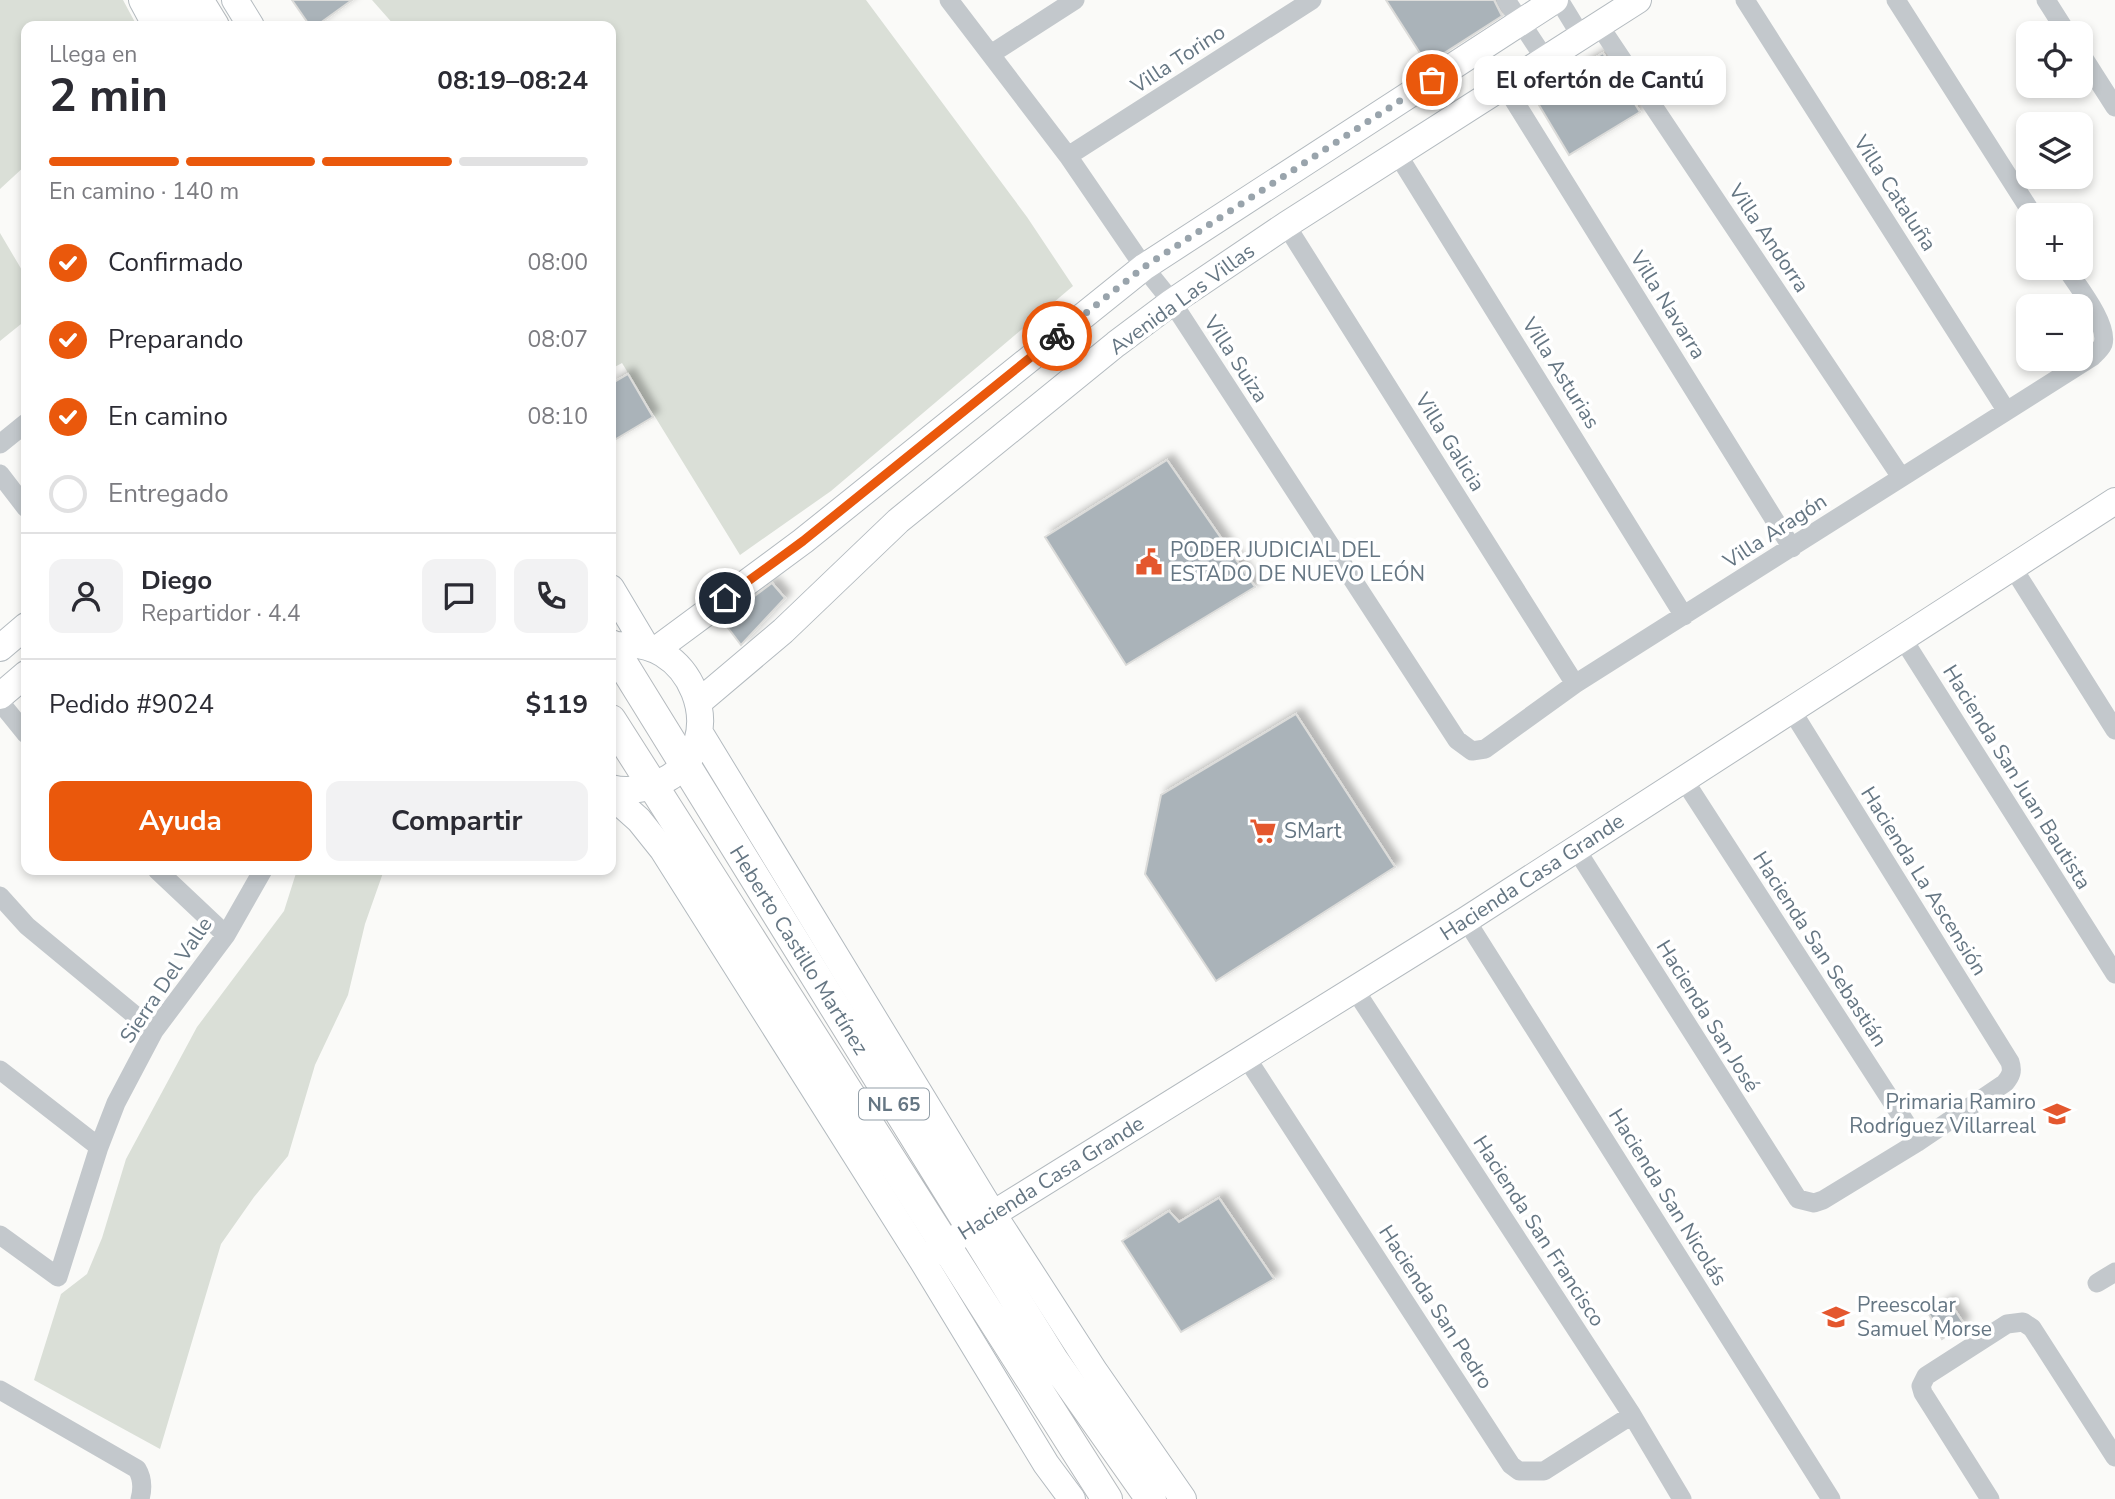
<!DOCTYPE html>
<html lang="es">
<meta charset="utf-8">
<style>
body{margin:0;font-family:"Nunito Sans",sans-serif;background:#f2f2f3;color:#2b2b33;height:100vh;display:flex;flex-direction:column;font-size:26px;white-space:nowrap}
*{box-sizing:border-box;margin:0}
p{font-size:23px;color:#7c7c81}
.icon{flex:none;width:38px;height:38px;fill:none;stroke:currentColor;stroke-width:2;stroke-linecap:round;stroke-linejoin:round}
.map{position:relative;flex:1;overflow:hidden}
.side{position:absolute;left:21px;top:21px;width:595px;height:854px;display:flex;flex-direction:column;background:#fff;border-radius:14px;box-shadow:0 4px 10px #0003}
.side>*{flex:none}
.controls{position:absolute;left:2016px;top:21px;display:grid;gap:14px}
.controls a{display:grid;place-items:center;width:77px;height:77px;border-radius:14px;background:#fff;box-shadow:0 4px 10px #0003;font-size:35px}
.pin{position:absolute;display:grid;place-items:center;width:60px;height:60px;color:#fff;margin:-30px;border:4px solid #fff;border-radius:50%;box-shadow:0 2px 7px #0007}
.courier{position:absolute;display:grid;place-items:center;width:70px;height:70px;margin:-35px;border:5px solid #ea580c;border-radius:50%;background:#fff;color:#222;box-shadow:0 2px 9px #0007}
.bubble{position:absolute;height:49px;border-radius:14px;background:#fff;box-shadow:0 4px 10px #0003;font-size:23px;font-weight:700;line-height:49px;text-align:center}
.summary em{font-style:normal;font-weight:700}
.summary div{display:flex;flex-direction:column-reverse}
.summary{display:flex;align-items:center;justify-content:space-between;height:119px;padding:0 28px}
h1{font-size:46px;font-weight:700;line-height:52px}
.bar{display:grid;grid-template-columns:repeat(4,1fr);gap:10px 7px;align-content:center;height:84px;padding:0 28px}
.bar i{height:9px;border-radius:5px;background:#e1e1e2}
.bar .on{background:#ea580c}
.bar p{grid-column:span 4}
.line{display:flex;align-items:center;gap:18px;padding:0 28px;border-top:2px solid #e1e1e2}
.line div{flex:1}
.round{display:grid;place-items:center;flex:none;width:74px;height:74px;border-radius:14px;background:#f2f2f3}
ol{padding:0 28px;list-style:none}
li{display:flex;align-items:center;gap:21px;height:77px}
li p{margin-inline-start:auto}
li .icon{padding:7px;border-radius:50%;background:#ea580c;color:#fff;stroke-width:4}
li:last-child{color:#7c7c81}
li i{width:38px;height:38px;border:4px solid #e1e1e2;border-radius:50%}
.cta{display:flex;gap:14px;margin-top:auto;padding:14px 28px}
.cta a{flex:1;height:80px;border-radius:14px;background:#ea580c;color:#fff;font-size:28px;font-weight:700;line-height:80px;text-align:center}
.cta a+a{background:#f2f2f3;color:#2b2b33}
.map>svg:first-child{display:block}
.green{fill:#dadfd7}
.building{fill:#aab3b9;stroke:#dcdcda;stroke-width:2;filter:url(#shadow)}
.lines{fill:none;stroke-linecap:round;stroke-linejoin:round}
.secondary-casing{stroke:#b3babf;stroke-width:28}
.primary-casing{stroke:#b5babe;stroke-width:32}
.street{stroke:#c3c8cc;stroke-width:19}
.secondary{stroke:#fff;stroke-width:26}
.primary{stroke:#fff;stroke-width:30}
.done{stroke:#99a4ac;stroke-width:7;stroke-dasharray:0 12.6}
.route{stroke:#ea580c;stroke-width:9}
.labels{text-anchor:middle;stroke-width:7;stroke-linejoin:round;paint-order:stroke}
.shield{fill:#fff;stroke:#939fa8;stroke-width:2}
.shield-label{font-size:19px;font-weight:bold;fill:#657683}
.street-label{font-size:21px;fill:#657683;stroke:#fff}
.poi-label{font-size:21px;fill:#657683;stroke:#fff;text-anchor:start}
</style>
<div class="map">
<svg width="2115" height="1499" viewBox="0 0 2115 1499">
<defs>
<filter id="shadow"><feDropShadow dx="6" dy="-6" stdDeviation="3.5" flood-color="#0004"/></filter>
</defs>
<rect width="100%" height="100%" fill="#fafaf8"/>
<!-- green -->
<path class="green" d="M 0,0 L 123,0 L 137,26 L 26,26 L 26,165 L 0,189 Z
M 372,0 L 866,0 L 1027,217 L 1073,286 L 831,491 L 740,555 L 622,363 L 611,369 L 611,26 L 395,26 Z
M 0,233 L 26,277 L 26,320 L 0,341 Z
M 297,870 L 384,870 L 365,924 L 348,995 L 315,1065 L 288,1156 L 254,1197 L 221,1244 L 160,1449 L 34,1380 L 61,1294 L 87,1274 L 102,1238 L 126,1159 L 197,1027 L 284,911 Z"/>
<!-- building -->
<path class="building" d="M 292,0 L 352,0 L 316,26 L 310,26 Z
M 1386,0 L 1494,0 L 1502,16 L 1427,64 Z
M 1603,53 L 1640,112 L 1569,155 L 1533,95 Z
M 628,374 L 653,417 L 611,442 L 611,384 Z
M 1167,460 L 1255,587 L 1126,665 L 1045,537 Z
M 772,583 L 785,598 L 741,645 L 722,620 Z
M 1296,714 L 1395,867 L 1216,981 L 1145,874 L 1161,795 Z
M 1219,1198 L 1274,1279 L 1181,1332 L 1122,1241 L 1169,1211 L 1179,1222 Z
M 1949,1301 L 1964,1324 L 1942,1339 L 1929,1314 Z"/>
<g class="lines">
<!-- secondary casing -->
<g class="secondary-casing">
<path id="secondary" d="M 142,0 L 156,26
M 235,0 L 251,26
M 611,588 L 645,645
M 611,647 C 690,626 737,744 663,781 C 646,789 629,793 611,788
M 0,648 L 26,626
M 657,649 L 803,541 L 1144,267 L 1555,0
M 0,696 L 26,674
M 699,702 L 783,631 L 898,521 L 1116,344 L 1172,302 L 1286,225 L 1638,0
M 700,733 L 993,1214 L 1095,1372 L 1183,1499
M 611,795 L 639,820 L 663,850 L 922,1260 L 1046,1464 L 1072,1499
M 922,1260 L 993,1214 L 1466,920 L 2115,501"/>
</g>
<!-- primary casing -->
<g class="primary-casing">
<path id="primary" d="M 165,0 L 182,26
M 198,0 L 214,26
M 611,645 L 1053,1360 L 1151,1499
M 611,720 L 1107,1499"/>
</g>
<!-- street -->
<path class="street" d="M 949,0 L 1068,156 L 1144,267 L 1172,302 L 1457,740 L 1472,751 L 1485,749 L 1575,684 L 2092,357 C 2096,353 2101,349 2103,344 C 2109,324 2076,284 2066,268
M 1506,0 L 1545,59
M 1559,0 L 1581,36
M 1745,0 L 2006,410
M 1896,0 L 2033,215
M 2046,0 L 2067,33
M 1599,25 L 1901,477
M 991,54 L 1075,0
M 2081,54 L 2115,107
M 1505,86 L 1792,548
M 1398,155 L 1684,616
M 1068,156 L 1312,0
M 1286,225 L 1575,684
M 0,444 L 26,423
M 0,474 L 26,508
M 2013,568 L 2115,730
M 1903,639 L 2115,974
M 0,702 L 26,734
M 1684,780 L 1918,1142
M 1576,849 L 1798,1199 L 1814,1203 L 1823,1200 L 1918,1142 L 2005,1083 C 2011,1076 2013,1071 2010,1062 L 1792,711
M 157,870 L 226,935
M 0,896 L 27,926 L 154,1031
M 1466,920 L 1831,1499
M 1355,990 L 1632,1415 L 1682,1499
M 1246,1057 L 1511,1465 L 1519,1471 L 1544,1471 L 1632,1415
M 0,1070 L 99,1147
M 0,1235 L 58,1277 L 99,1147 L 116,1103 L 154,1031 L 226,935 L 263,870
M 2097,1283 L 2115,1272
M 0,1390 L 137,1469 C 143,1479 143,1488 140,1499
M 1990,1499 L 1923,1393 L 1921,1386 L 1926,1376 L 2007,1324 L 2023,1322 L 2032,1328 L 2115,1457"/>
<!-- secondary -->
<use href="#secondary" class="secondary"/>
<!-- primary -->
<use href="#primary" class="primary"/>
</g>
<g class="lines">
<!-- done -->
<path class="done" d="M 1057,336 L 1144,267 L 1432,80"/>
<!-- route -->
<path class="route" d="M 725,598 L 803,541 L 1057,336"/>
</g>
<!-- icons -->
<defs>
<g id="civic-bare" transform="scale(2.1)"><path d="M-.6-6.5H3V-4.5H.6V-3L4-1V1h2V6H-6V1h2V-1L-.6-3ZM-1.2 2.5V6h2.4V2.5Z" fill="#e4572e" stroke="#fff" stroke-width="2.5" paint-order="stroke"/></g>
<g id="supermarket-bare" transform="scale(2.1)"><path d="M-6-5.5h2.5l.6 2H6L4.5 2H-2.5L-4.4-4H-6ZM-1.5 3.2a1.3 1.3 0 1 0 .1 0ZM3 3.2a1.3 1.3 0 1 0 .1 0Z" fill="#e4572e" stroke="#fff" stroke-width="2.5" paint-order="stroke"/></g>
<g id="school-bare" transform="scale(2.1)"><path d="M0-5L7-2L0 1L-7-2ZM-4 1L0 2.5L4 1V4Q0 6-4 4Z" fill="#e4572e" stroke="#fff" stroke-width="2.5" paint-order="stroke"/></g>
</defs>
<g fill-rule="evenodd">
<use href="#civic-bare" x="1149" y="562"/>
<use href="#supermarket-bare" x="1263" y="831"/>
<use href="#school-bare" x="2057" y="1114"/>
<use href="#school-bare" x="1836" y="1317"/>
</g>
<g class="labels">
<!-- shield labels -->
<rect class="shield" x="859" y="1088.5" width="70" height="31" rx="5"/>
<g class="shield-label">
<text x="894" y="1111">NL 65</text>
</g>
<!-- street labels -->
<g class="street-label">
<text transform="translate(1178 59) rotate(-33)" y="7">Villa Torino</text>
<text transform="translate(1895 193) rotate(57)" y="7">Villa Cataluña</text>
<text transform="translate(1769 238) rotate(56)" y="7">Villa Andorra</text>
<text transform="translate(1182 299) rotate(-36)" y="7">Avenida Las Villas</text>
<text transform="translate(1668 305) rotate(58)" y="7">Villa Navarra</text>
<text transform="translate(1236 359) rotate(57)" y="7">Villa Suiza</text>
<text transform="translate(1561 373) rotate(58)" y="7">Villa Asturias</text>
<text transform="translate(1450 442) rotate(58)" y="7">Villa Galicia</text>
<text transform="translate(1775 531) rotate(-33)" y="7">Villa Aragón</text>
<text transform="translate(2017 777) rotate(58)" y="7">Hacienda San Juan Bautista</text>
<text transform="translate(1532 877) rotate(-33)" y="7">Hacienda Casa Grande</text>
<text transform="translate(1924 881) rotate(58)" y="7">Hacienda La Ascensión</text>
<text transform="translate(1820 949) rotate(57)" y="7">Hacienda San Sebastián</text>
<text transform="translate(799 950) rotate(58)" y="7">Heberto Castillo Martínez</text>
<text transform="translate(166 980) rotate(-56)" y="7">Sierra Del Valle</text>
<text transform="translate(1708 1016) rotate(58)" y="7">Hacienda San José</text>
<text transform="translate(1051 1178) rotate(-32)" y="7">Hacienda Casa Grande</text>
<text transform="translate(1668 1197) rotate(58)" y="7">Hacienda San Nicolás</text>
<text transform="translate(1539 1231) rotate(57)" y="7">Hacienda San Francisco</text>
<text transform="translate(1436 1307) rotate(57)" y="7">Hacienda San Pedro</text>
</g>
<!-- poi labels -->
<g class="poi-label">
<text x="1170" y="557">PODER JUDICIAL DEL<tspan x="1170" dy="24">ESTADO DE NUEVO LEÓN</tspan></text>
<text x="1284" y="838">SMart</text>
<text x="2036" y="1109" text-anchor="end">Primaria Ramiro<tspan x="2036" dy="24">Rodríguez Villarreal</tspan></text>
<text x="1857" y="1312">Preescolar<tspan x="1857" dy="24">Samuel Morse</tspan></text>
</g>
</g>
</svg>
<div class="controls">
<a><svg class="icon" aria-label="locate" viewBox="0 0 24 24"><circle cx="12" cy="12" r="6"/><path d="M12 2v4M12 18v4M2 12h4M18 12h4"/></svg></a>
<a><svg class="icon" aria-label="layers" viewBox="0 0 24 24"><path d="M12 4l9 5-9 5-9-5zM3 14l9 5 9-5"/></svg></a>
<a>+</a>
<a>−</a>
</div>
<div class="pin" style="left:1432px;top:80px;background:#ea580c"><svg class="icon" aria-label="bag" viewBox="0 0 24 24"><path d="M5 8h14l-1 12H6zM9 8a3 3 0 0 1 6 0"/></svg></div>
<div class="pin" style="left:725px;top:598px;background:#1f2937"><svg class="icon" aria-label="home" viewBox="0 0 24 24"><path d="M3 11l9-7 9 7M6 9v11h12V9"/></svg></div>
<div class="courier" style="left:1057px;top:336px"><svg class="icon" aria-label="bike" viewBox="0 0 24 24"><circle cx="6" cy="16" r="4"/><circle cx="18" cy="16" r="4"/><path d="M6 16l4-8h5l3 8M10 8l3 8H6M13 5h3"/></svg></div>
<div class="bubble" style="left:1474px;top:56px;width:252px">El ofertón de Cantú</div>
<section class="side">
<div class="summary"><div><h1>2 min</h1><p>Llega en</p></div><em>08:19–08:24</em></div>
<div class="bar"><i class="on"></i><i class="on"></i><i class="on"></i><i></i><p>En camino · 140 m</p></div>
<ol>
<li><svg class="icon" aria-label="check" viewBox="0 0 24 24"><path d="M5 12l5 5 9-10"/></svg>Confirmado<p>08:00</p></li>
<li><svg class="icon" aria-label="check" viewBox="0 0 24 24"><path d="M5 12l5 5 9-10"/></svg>Preparando<p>08:07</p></li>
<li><svg class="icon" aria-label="check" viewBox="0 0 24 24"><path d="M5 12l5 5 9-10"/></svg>En camino<p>08:10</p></li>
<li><i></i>Entregado</li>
</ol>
<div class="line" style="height:126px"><a class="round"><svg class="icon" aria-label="person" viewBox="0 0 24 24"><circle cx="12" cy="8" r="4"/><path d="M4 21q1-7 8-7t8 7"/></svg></a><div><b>Diego</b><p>Repartidor · 4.4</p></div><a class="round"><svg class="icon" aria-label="chat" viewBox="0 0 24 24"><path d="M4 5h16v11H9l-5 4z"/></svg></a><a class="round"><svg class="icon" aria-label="phone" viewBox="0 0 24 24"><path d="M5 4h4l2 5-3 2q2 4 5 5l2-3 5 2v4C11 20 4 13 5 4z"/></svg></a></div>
<div class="line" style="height:91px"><div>Pedido #9024</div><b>$119</b></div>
<div class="cta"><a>Ayuda</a><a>Compartir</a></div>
</section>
</div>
